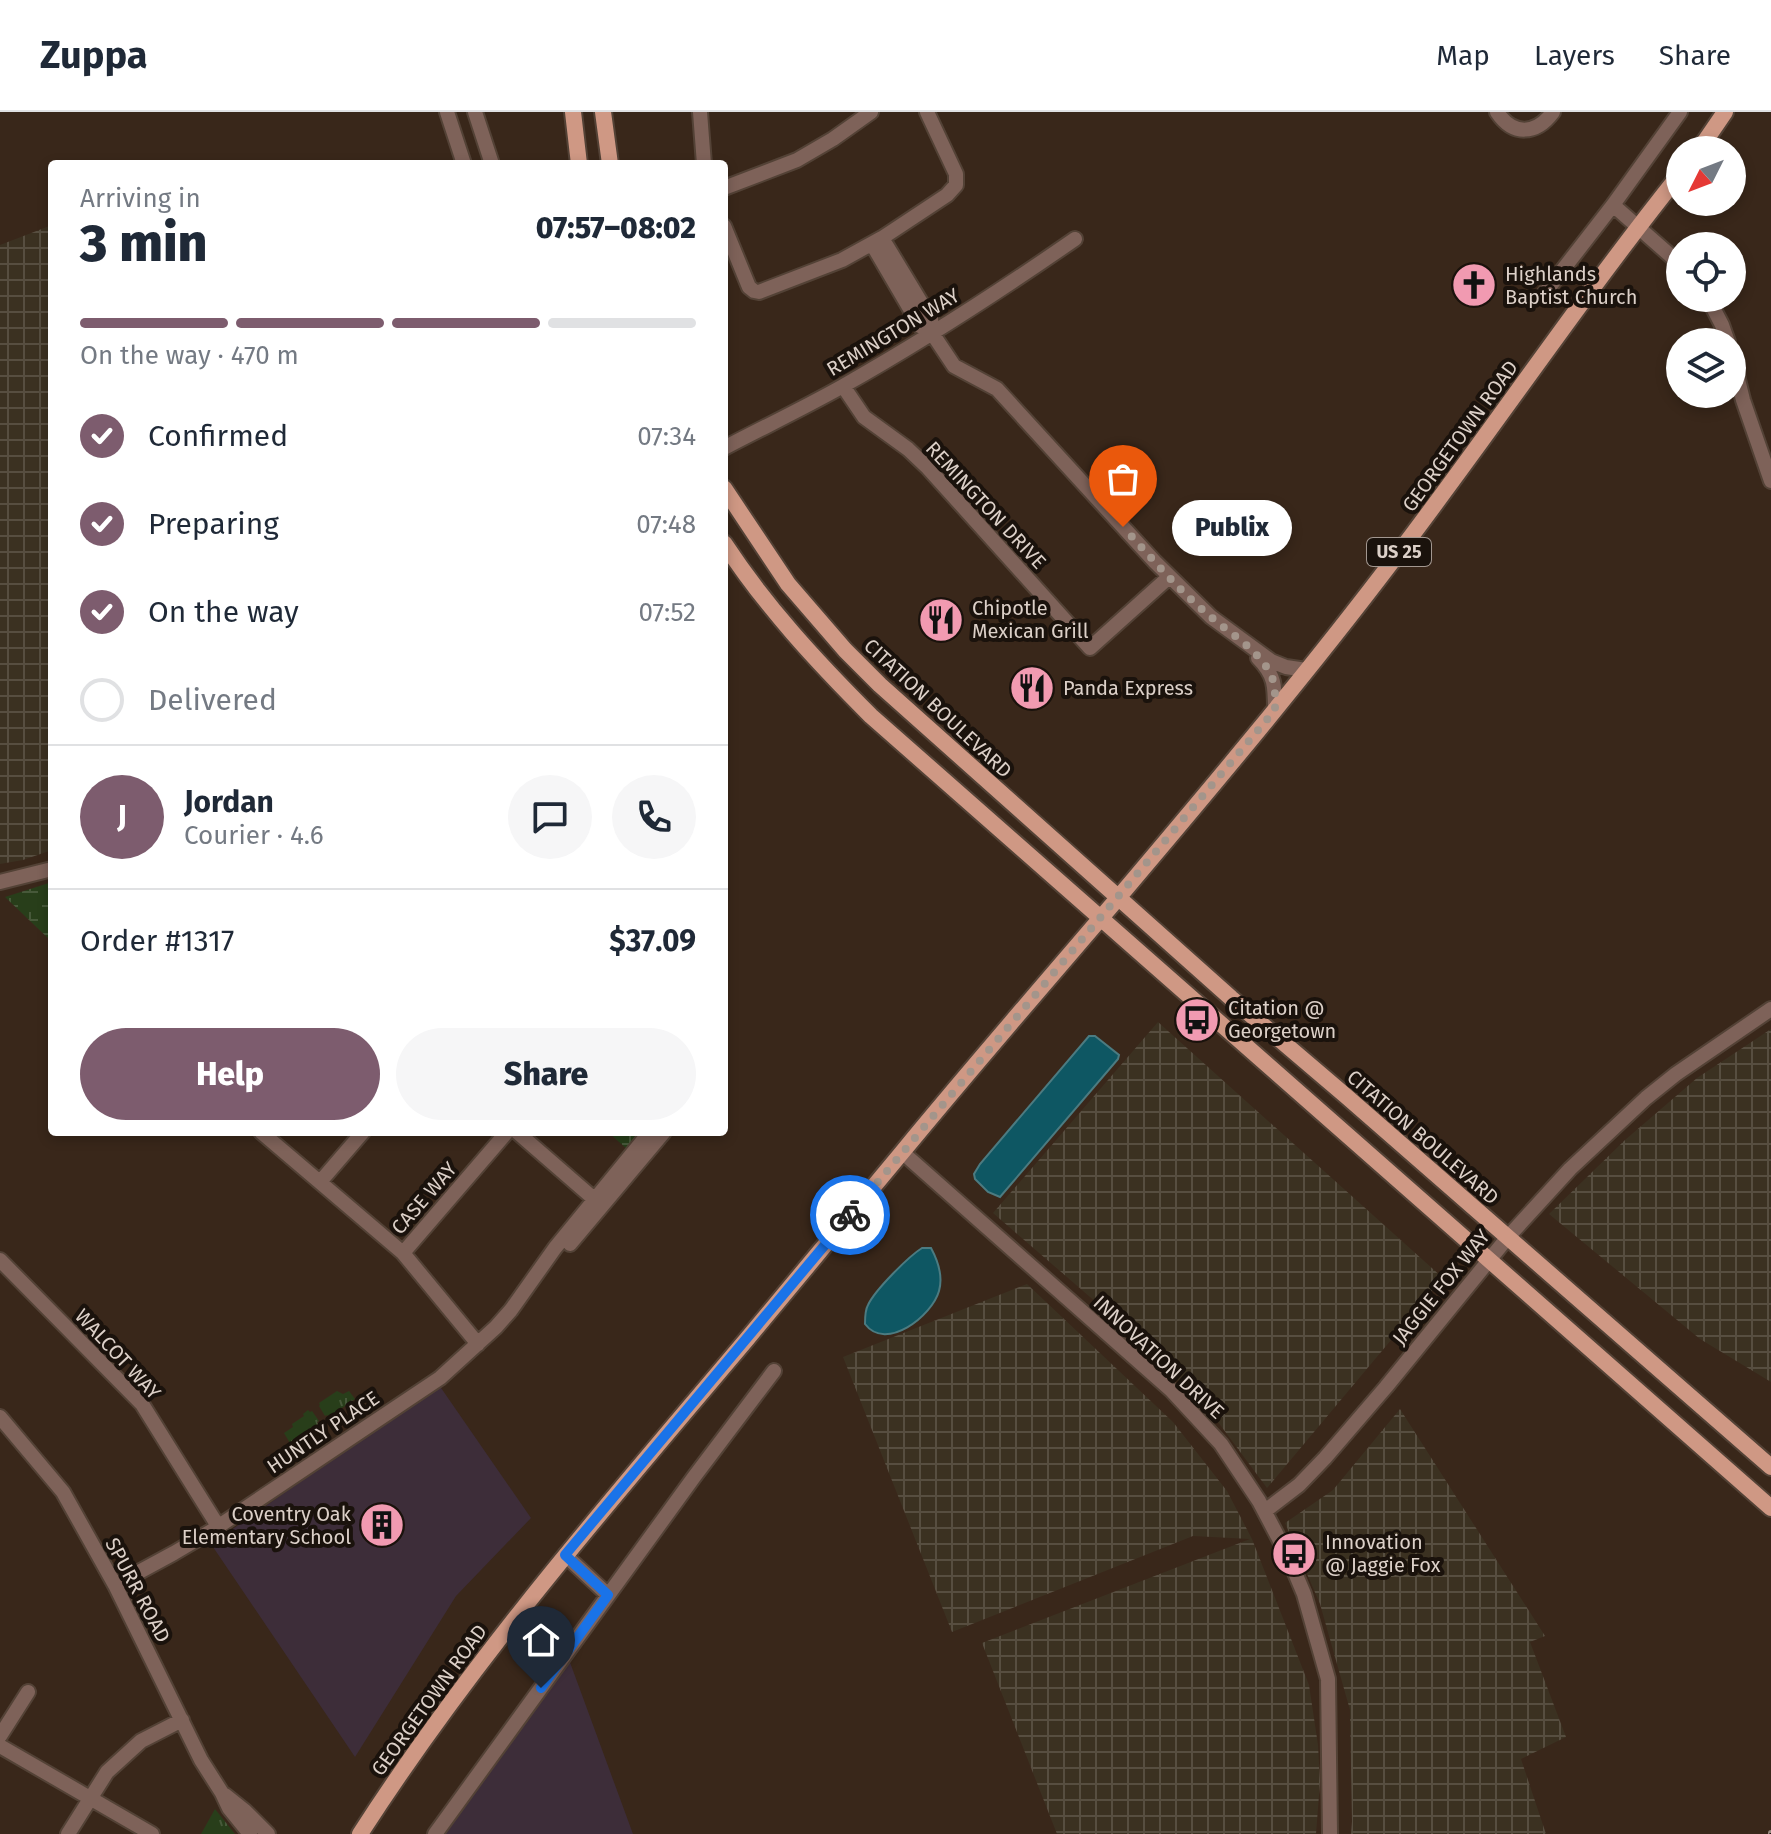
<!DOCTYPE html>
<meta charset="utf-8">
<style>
body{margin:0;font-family:"Fira Sans",sans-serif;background:#f6f6f7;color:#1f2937;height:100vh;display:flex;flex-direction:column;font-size:30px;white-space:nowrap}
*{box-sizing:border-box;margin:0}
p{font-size:26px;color:#747a83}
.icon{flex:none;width:44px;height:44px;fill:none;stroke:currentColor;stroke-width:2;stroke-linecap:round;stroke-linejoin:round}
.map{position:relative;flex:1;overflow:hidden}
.details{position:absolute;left:48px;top:48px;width:680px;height:976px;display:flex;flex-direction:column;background:#fff;border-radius:8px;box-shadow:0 4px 12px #0003}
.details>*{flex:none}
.needle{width:52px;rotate:228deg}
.tools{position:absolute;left:1666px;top:24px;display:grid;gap:16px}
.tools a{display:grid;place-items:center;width:80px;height:80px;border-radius:50%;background:#fff;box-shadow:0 4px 12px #0003;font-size:40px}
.pin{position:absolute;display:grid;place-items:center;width:68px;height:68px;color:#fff;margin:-82px -34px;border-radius:50% 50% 50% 0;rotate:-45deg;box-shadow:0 0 8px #0007}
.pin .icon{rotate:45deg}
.courier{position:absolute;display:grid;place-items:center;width:80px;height:80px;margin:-40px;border:6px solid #1a73e8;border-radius:50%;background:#fff;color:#222;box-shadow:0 2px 10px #0007}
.bubble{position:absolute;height:56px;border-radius:28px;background:#fff;box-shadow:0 4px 12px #0003;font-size:26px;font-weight:800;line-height:56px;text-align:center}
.overview em{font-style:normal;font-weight:800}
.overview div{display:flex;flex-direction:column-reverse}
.overview{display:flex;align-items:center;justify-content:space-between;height:136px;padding:0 32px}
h1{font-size:52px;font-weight:800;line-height:60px}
.bar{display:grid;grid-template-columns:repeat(4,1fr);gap:12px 8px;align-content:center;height:96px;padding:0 32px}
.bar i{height:10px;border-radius:6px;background:#e0e1e3}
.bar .selected{background:#7d5c6e}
.bar p{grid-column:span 4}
.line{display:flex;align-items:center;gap:20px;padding:0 32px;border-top:2px solid #e0e1e3}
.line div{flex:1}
.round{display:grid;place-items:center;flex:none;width:84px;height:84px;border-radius:42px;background:#f6f6f7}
ol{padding:0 32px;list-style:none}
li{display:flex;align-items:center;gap:24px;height:88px}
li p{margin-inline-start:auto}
li .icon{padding:8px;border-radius:50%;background:#7d5c6e;color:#fff;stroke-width:4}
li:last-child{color:#747a83}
li i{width:44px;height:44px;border:4px solid #e0e1e3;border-radius:50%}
.button{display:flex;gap:16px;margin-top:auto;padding:16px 32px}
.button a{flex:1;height:92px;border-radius:48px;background:#7d5c6e;color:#fff;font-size:32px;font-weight:800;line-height:92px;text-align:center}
.button a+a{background:#f6f6f7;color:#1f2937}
header{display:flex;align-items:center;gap:48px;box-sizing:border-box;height:112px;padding:0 40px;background:#fff;border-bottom:2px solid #e0e1e3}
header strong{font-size:38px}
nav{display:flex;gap:44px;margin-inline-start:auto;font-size:28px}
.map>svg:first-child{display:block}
.industrial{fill:url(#industrial-grid)}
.education{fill:#3d2d39}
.wetland{fill:url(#wetland-marsh)}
.park{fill:url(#park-tufts)}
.water{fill:#0e5763;stroke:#4c7b81;stroke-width:2}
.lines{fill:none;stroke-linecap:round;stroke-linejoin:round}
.minor-casing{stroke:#534236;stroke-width:18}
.major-casing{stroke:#534236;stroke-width:20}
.minor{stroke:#7e6259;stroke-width:14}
.major{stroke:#cf9884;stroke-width:16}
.rail-casing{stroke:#998b81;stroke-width:6}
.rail{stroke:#1a120c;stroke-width:3;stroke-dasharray:9;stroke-linecap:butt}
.done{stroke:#a3958b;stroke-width:8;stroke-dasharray:0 14.4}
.route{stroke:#1a73e8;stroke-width:10}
.labels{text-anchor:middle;stroke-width:8;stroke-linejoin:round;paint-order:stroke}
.shield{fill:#1a120c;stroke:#a29790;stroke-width:2}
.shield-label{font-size:18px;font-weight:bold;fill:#dcd0c8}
.poi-label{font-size:20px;fill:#dcd0c8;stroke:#1a120c;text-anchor:start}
.street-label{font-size:20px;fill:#dcd0c8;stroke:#1a120c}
</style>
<header>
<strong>Zuppa</strong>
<nav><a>Map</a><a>Layers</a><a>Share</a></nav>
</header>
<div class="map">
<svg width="1771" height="1722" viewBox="0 0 1771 1722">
<defs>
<pattern id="industrial-grid" width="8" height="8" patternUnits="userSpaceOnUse" patternTransform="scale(2)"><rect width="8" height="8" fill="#3b3121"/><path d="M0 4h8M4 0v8" fill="none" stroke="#574e40"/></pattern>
<pattern id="wetland-marsh" width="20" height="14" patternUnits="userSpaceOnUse" patternTransform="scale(2)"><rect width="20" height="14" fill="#283e1a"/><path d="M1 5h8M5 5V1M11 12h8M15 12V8" fill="none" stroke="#47593a"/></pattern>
<pattern id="park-tufts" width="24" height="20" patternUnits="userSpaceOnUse" patternTransform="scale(2)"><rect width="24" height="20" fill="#283e1a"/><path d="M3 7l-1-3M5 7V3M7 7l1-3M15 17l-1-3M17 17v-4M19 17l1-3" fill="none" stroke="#47593a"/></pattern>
</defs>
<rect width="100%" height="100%" fill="#39271a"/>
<!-- industrial -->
<path class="industrial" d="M 52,113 L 52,738 L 23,748 L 0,752 L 0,133 Z
M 1158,910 L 1443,1166 L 1267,1376 L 1209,1298 L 1105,1198 L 993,1101 Z
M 1771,917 L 1771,1270 L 1700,1227 L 1549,1102 L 1625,1028 L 1697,966 Z
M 1027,1172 L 1173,1310 L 1227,1379 L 1252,1427 L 1309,1573 L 1318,1633 L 1320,1670 L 1316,1722 L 1057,1722 L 982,1531 L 1250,1427 L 1193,1424 L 952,1520 L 843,1245 Z
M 1400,1297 L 1545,1524 L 1530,1530 L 1566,1625 L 1521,1647 L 1546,1722 L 1351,1722 L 1352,1709 L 1350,1598 L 1320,1492 L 1285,1411 L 1333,1378 Z"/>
<!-- education -->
<path class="education" d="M 439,1273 L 531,1406 L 456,1484 L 355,1645 L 211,1432 Z
M 564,1534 L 633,1722 L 435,1722 Z"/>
<!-- wetland -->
<path class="wetland" d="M 52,770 L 52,830 L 5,785 Z
M 608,1020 L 642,1020 L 628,1038 Z"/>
<!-- park -->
<path class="park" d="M 337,1279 L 343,1282 L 349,1279 L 355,1287 L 329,1305 L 327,1303 L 325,1304 L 319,1294 L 320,1293 L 319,1291 Z
M 308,1298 L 310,1300 L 312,1299 L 319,1309 L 317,1310 L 318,1312 L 290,1331 L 284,1321 L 293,1315 L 292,1312 L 304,1304 L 303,1302 Z
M 215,1697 L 235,1722 L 201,1722 Z"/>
<!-- water -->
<path class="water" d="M 1089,924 L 1095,924 L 1119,943 L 1118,947 L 1000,1085 L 988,1080 L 975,1067 L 974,1062 L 980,1052 Z
M 922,1136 L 931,1136 C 938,1149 943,1165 939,1179 C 932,1204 886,1240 865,1212 C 865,1206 865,1198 868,1193 C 875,1178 908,1145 922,1136 Z"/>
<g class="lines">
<!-- minor casing -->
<g class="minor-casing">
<path id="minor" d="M 447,0 L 464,52
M 475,0 L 492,52
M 700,0 L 704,52
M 1497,0 C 1513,24 1536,23 1553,0
M 724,76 L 797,48 L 833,27 L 871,0
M 1613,93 L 1680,152
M 724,114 L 749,175 L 754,179 L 759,180 L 842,148 L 882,126 L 947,83 L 956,73 L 956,62 L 927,0
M 882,126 L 931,207 L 932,221
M 872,132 L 920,214 L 932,221 L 954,254 L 997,277 L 1155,450 L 1211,505 L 1271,549 L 1286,555 L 1306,558
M 1544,182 L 1613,93 L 1680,0
M 1708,186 L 1722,213 L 1728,230
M 1732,243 L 1743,288 L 1771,369
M 843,274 L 864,305 L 908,337 L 928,356 L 1090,536 L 1169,465
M 724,336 C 764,315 804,296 843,274 C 923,229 1000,179 1075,127
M 1258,546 C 1275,563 1275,574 1275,598
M 0,770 L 52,757
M 261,1020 L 403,1141 L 478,1232
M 517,1020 L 601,1093
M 902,1040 L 1171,1278 L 1221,1332 L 1259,1389 L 1288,1444 L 1304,1482 L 1328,1567 L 1330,1722
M 320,1070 L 363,1020
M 570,1132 L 664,1020
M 403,1141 L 507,1020
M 0,1148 L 142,1292 L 218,1414
M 0,1305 L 63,1380 L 115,1473 L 201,1648 L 222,1681 L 229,1696 L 250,1722
M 1265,1399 L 1299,1373 L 1325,1346 L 1386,1275 L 1508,1125 L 1570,1057 L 1646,986 L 1676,962 L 1771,897
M 565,1443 L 608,1483
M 115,1473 L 174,1441 L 213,1418 L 440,1266 L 496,1215 L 511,1198 L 555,1136 L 650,1020
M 0,1624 L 28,1580
M 0,1634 L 152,1722
M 225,1683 L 245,1699 L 268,1722
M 68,1722 L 107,1660 L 141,1629 L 182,1608
M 435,1722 L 694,1365 L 774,1259"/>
</g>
<!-- major casing -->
<g class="major-casing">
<path id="major" d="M 573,0 L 579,52
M 603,0 L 610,52
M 1699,38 L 1725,0
M 724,376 L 788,472 L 845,538 L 880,573 L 1231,886 L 1346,984 L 1771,1355
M 724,431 C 766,495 817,550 871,604 L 1771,1396
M 360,1722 C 474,1545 612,1387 747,1227 C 800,1164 851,1101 904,1038 C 974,953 1046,870 1118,786 C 1212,675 1306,563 1394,447 C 1491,320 1580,187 1680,62"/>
</g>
<!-- minor -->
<use href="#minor" class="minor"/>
<!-- major -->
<use href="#major" class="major"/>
<!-- rail casing -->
<g class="rail-casing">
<path id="rail" d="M 1771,1722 L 1771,1721"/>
</g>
<!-- rail -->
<use href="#rail" class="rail"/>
</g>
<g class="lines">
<!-- done -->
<path class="done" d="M 850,1103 L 1275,598 C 1275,585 1276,572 1270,561 C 1258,538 1231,522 1211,505 C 1179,479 1152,446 1123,415"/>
<!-- route -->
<path class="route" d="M 541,1576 L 608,1483 L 565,1443 L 850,1103"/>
</g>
<!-- icons -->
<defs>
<g id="church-disc" transform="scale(2.3)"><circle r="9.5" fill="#f19ab1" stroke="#1a120c"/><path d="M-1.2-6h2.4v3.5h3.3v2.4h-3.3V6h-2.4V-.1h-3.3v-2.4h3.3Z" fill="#111"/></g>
<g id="restaurant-disc" transform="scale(2.3)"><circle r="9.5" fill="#f19ab1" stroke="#1a120c"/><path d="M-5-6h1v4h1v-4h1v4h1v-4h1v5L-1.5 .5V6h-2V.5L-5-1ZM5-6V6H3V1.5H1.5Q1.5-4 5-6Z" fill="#111"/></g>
<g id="bus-disc" transform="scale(2.3)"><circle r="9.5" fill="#f19ab1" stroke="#1a120c"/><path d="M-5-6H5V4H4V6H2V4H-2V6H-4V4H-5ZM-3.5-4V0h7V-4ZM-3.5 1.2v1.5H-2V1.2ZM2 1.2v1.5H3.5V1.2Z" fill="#111"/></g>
<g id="building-disc" transform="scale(2.3)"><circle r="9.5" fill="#f19ab1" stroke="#1a120c"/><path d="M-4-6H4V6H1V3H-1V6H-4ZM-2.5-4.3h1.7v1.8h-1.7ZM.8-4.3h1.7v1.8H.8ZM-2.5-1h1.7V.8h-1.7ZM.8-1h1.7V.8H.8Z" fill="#111"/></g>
</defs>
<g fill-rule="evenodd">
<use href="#church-disc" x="1474" y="173"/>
<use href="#restaurant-disc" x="941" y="508"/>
<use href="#restaurant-disc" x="1032" y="576"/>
<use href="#bus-disc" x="1197" y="908"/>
<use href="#building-disc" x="382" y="1413"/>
<use href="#bus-disc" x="1294" y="1442"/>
</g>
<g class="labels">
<!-- shield labels -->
<rect class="shield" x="1367" y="426" width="64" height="28" rx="6"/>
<g class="shield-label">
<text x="1399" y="446">US 25</text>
</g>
<!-- poi labels -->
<g class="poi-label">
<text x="1505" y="169">Highlands<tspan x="1505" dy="23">Baptist Church</tspan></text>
<text x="972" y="503">Chipotle<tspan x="972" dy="23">Mexican Grill</tspan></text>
<text x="1063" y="583">Panda Express</text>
<text x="1228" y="903">Citation @<tspan x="1228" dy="23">Georgetown</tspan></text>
<text x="351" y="1409" text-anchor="end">Coventry Oak<tspan x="351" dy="23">Elementary School</tspan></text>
<text x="1325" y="1437">Innovation<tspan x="1325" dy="23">@ Jaggie Fox</tspan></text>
</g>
<!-- street labels -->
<g class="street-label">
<text transform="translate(893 220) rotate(-31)" y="7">REMINGTON WAY</text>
<text transform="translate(1460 324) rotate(-54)" y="7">GEORGETOWN ROAD</text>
<text transform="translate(986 393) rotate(47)" y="7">REMINGTON DRIVE</text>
<text transform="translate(938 596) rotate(43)" y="7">CITATION BOULEVARD</text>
<text transform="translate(1423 1025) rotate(41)" y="7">CITATION BOULEVARD</text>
<text transform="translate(424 1086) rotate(-49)" y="7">CASE WAY</text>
<text transform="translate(1441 1175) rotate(-51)" y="7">JAGGIE FOX WAY</text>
<text transform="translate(118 1242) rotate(47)" y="7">WALCOT WAY</text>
<text transform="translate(1159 1245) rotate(43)" y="7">INNOVATION DRIVE</text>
<text transform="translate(323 1320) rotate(-34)" y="7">HUNTLY PLACE</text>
<text transform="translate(138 1478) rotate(62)" y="7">SPURR ROAD</text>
<text transform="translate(429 1588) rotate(-54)" y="7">GEORGETOWN ROAD</text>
</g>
</g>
</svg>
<div class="tools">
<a><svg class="needle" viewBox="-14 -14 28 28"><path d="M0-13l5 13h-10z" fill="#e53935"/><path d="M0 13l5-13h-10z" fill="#747a83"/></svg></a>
<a><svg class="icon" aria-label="locate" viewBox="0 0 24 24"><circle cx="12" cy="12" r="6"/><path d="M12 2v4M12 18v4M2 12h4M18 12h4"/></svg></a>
<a><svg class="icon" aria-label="layers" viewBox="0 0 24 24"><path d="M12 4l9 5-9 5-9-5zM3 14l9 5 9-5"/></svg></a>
</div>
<div class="pin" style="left:1123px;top:415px;background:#ea580c"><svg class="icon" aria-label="bag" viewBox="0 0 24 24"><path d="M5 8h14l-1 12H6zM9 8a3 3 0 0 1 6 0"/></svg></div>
<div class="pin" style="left:541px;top:1576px;background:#1f2937"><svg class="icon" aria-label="home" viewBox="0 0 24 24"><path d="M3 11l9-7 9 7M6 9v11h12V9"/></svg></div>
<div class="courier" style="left:850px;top:1103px"><svg class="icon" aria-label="bike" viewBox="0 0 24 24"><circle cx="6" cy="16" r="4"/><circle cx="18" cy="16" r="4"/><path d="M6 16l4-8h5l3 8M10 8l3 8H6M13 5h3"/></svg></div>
<div class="bubble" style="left:1172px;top:388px;width:120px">Publix</div>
<section class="details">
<div class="overview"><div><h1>3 min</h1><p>Arriving in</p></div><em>07:57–08:02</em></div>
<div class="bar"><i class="selected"></i><i class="selected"></i><i class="selected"></i><i></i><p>On the way · 470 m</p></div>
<ol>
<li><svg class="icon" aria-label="check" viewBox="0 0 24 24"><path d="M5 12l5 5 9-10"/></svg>Confirmed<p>07:34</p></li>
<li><svg class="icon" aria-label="check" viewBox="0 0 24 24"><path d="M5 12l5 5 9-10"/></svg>Preparing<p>07:48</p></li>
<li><svg class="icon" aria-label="check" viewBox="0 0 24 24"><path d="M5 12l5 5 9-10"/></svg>On the way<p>07:52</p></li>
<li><i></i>Delivered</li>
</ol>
<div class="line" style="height:144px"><b class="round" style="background:#7d5c6e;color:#fff">J</b><div><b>Jordan</b><p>Courier · 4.6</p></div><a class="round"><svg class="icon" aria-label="chat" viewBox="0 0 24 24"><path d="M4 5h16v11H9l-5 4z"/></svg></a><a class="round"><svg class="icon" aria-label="phone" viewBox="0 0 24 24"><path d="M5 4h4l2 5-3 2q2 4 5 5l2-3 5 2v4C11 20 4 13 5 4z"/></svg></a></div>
<div class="line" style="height:104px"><div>Order #1317</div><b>$37.09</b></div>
<div class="button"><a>Help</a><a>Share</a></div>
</section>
</div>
